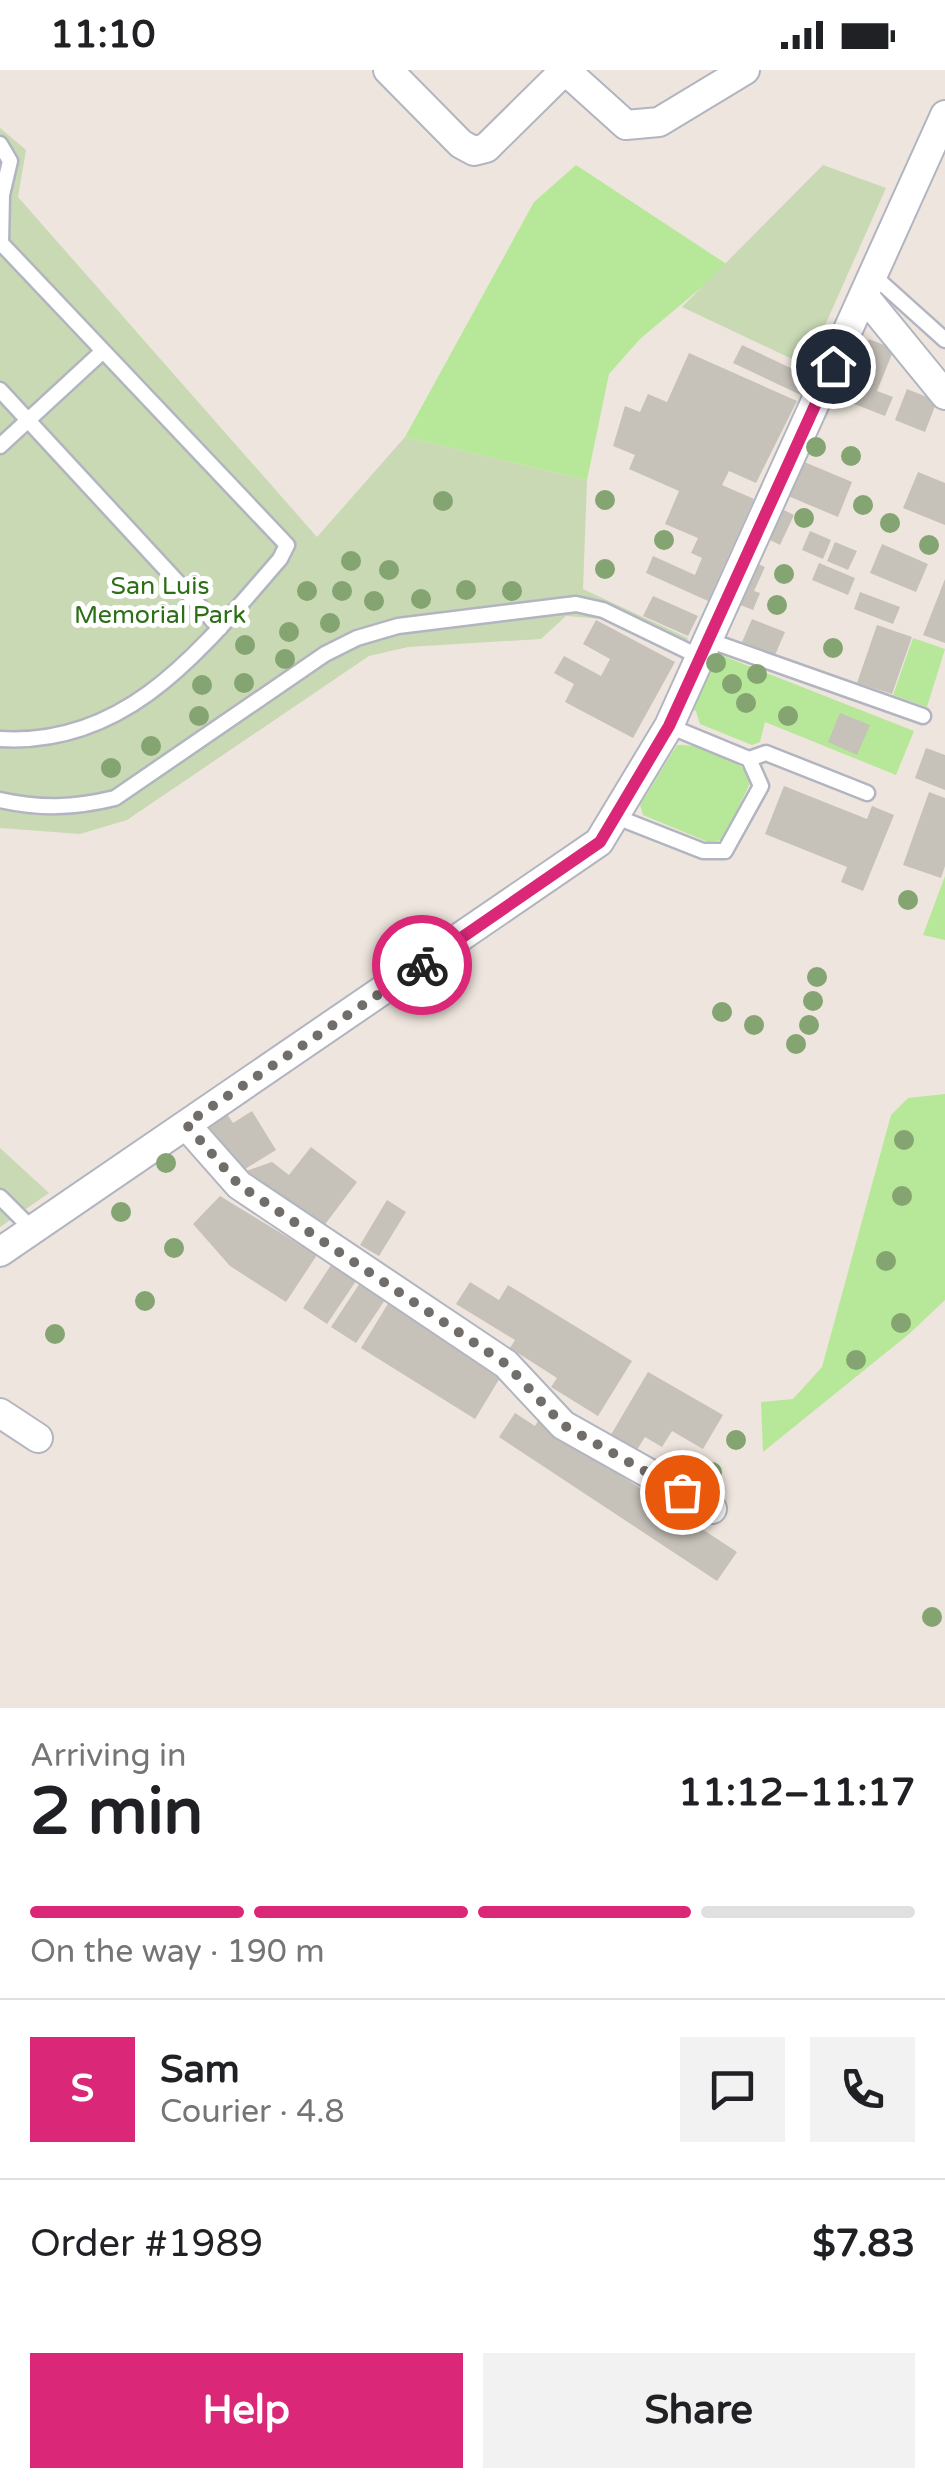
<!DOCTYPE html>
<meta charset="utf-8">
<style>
body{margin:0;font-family:"Varela Round",sans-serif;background:#f2f2f2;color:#202124;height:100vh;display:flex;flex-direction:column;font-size:38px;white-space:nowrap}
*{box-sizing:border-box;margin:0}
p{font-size:32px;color:#757577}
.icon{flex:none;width:55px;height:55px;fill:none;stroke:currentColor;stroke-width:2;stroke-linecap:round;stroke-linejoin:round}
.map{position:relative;height:1638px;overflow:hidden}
.details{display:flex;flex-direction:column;background:#fff;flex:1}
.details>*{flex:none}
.pin{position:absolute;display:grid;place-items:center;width:85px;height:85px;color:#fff;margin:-42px;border:5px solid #fff;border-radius:50%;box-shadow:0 2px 10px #0007}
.courier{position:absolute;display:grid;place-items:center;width:100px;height:100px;margin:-50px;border:8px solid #db2777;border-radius:50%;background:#fff;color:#222;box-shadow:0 2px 12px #0007}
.overview em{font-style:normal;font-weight:700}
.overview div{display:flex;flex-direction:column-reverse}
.overview{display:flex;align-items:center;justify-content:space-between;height:170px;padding:0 30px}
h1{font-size:65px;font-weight:700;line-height:75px}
.bar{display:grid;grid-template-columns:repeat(4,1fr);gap:15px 10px;align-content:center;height:120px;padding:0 30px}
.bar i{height:12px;border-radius:8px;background:#e0e0e0}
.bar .selected{background:#db2777}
.bar p{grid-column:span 4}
.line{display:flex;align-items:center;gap:25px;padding:0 30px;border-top:2px solid #e0e0e0}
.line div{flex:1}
.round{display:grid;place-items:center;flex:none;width:105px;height:105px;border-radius:0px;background:#f2f2f2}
.action{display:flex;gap:20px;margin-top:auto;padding:20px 30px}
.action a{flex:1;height:115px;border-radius:0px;background:#db2777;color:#fff;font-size:40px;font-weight:700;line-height:115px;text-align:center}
.action a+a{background:#f2f2f2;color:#202124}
.status{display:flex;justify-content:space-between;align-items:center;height:70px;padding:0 50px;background:#fff;direction:ltr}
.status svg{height:28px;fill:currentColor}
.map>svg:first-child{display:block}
.green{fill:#b7e798}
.cemetery{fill:#c8d9b4}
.building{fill:#c6c1b9}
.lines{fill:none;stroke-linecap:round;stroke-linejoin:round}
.service-casing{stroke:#b2b5c0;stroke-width:19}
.minor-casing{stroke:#b2b5c0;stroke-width:32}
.service{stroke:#fff;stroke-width:14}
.minor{stroke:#fff;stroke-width:28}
.tree{fill:#84a471}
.done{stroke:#706d6a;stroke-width:10;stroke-dasharray:0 18}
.route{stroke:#db2777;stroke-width:12}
.labels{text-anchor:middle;stroke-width:10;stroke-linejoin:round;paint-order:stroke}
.park-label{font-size:25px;fill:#2d6e17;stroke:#fff}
</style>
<div class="status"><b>11:10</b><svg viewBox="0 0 49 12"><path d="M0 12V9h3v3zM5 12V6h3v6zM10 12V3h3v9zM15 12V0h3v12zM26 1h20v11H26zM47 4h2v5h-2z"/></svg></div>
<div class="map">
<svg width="945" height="1638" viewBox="0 0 945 1638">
<rect width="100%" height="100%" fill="#eee6de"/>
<!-- green -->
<path class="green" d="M 576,95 L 728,195 L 640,269 L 609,304 L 587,410 L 405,367 L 534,132 Z
M 913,568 L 945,579 L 927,637 L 893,625 Z
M 708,580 L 914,661 L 896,705 L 765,652 L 760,672 L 752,675 L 700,654 L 696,641 L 685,637 Z
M 677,675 C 700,674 740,688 752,709 L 723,770 L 708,772 L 643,745 L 640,735 Z
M 945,806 L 945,870 L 923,865 Z
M 945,1024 L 945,1230 L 909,1264 L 763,1382 L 761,1332 L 793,1329 L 822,1297 L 891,1045 L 908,1028 Z"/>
<!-- cemetery -->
<path class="cemetery" d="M 0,58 L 26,80 L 18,127 L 317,467 L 405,367 L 587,410 L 583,519 L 688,568 L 680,586 L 603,549 L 566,546 L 541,569 L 408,577 L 369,586 L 127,750 L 80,764 L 0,758 Z
M 823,95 L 886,118 L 807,296 L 682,237 Z
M 0,1078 L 49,1123 L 0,1157 Z"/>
<!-- building -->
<path class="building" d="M 869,269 L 894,279 L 877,321 L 893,327 L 885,346 L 844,330 Z
M 742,275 L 810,307 L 801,325 L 733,293 Z
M 689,283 L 797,331 L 756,413 L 729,401 L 722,415 L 754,429 L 708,531 L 646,503 L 653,486 L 695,505 L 702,488 L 691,483 L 698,468 L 665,454 L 679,421 L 629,399 L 635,385 L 613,376 L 625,336 L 640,342 L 648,324 L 667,332 Z
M 907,319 L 937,331 L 925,362 L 895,350 Z
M 802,391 L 852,412 L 838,447 L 788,426 Z
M 918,402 L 945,413 L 945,455 L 903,438 Z
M 782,439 L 794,445 L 780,475 L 768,469 Z
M 810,461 L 831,470 L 823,489 L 802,480 Z
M 835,472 L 857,481 L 848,500 L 827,491 Z
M 882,474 L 928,494 L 916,522 L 870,503 Z
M 756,493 L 765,497 L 754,521 L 760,523 L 753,540 L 738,534 Z
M 819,493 L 855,508 L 848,525 L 812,510 Z
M 945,509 L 945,573 L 923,565 Z
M 860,522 L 900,537 L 893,554 L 854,539 Z
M 653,526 L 698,546 L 688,566 L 643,546 Z
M 752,549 L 785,562 L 775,585 L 742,572 Z
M 596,550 L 675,592 L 633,668 L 565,632 L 574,614 L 554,603 L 564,586 L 601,606 L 610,589 L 583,574 Z
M 877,555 L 912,567 L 892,624 L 857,613 Z
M 840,643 L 870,655 L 857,685 L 828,672 Z
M 926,678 L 945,685 L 945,720 L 915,708 Z
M 784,716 L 867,749 L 872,736 L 894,745 L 863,821 L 841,812 L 847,797 L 765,764 Z
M 929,722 L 945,728 L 945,796 L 941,808 L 903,795 Z
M 252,1041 L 276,1080 L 237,1104 L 207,1056 L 227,1044 L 233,1053 Z
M 311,1077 L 357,1112 L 323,1157 L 246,1101 L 272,1092 L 289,1105 Z
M 220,1126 L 317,1185 L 286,1232 L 230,1196 L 193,1154 Z
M 387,1130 L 406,1142 L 379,1186 L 360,1175 Z
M 331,1195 L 356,1211 L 327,1254 L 303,1238 Z
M 470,1212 L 499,1230 L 508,1215 L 632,1291 L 598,1346 L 551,1317 L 557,1308 L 510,1278 L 515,1270 L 456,1234 Z
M 360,1213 L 385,1230 L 356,1273 L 331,1257 Z
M 389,1232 L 503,1303 L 475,1349 L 361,1278 Z
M 648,1302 L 723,1345 L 703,1379 L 672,1361 L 662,1377 L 645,1367 L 635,1383 L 609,1368 Z
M 515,1343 L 535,1356 L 538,1351 L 737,1482 L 717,1511 L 499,1367 Z"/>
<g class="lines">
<!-- service casing -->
<g class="service-casing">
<path id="service" d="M 0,74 L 10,91 L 2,125 L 1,173
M 0,172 L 287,475 L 280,489 C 203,577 129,677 0,669
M 875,207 L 945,270
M 0,320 L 220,558
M 0,376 L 103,281
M 708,570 L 923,646
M 669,656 L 749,689 L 766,683 L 867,723
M 0,730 C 41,739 74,738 115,728 L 325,584 L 357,568 L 398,556 L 576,534 L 603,540 L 700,587
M 614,746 L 703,781 L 725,781 L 761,716 L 749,689
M 0,1127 L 32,1159"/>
</g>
<!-- minor casing -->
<g class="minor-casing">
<path id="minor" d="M 388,0 L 461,74 L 474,81 L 486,78 L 565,0
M 565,0 L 626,55 L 659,52 L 745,0
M 865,227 L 945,325
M 186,1055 L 239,1115 L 506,1294 L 563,1355 L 712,1439
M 0,1182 L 599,772 L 669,656 L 945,45
M 0,1343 L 38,1368"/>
</g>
<!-- service -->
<use href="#service" class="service"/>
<!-- minor -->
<use href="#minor" class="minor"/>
</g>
<!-- trees -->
<g class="tree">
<circle cx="816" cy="377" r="10"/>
<circle cx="851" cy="386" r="10"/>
<circle cx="605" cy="430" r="10"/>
<circle cx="443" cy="431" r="10"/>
<circle cx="863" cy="435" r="10"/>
<circle cx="804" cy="448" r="10"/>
<circle cx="890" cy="453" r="10"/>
<circle cx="664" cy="470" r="10"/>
<circle cx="929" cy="475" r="10"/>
<circle cx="351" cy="491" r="10"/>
<circle cx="605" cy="499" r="10"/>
<circle cx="389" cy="500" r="10"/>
<circle cx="784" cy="504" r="10"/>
<circle cx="466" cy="520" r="10"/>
<circle cx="307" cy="521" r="10"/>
<circle cx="342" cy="521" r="10"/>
<circle cx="512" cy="521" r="10"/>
<circle cx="421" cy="529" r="10"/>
<circle cx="374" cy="531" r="10"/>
<circle cx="777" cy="535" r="10"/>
<circle cx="330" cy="553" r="10"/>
<circle cx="289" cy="562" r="10"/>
<circle cx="245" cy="575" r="10"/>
<circle cx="833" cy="578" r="10"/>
<circle cx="285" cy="589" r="10"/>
<circle cx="716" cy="593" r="10"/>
<circle cx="757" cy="604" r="10"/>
<circle cx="244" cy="613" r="10"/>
<circle cx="732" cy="614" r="10"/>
<circle cx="202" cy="615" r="10"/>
<circle cx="746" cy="633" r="10"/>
<circle cx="199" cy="646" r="10"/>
<circle cx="788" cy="646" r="10"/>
<circle cx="151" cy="676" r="10"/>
<circle cx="111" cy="698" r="10"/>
<circle cx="908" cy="830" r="10"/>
<circle cx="817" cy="907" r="10"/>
<circle cx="813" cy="931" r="10"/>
<circle cx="722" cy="942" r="10"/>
<circle cx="754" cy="955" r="10"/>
<circle cx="809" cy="955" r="10"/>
<circle cx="796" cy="974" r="10"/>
<circle cx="904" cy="1070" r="10"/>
<circle cx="166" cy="1093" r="10"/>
<circle cx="902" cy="1126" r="10"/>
<circle cx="121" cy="1142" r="10"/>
<circle cx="174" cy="1178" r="10"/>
<circle cx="886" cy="1191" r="10"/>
<circle cx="145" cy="1231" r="10"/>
<circle cx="901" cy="1253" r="10"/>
<circle cx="55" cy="1264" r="10"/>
<circle cx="856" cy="1290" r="10"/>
<circle cx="736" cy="1370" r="10"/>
<circle cx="712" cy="1402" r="10"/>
<circle cx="932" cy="1547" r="10"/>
</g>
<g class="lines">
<!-- done -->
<path class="done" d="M 422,895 L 186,1054 L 239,1115 L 506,1294 L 563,1355 L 682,1422"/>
<!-- route -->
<path class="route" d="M 422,895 L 600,772 L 669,656 L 833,296"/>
</g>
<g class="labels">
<!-- park labels -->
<g class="park-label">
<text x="160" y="524">San Luis<tspan x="160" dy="29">Memorial Park</tspan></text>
</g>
</g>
</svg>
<div class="pin" style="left:682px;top:1422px;background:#ea580c"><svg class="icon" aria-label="bag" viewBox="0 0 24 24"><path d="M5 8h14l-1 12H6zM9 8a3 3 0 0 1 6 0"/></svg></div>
<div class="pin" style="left:833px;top:296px;background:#1f2937"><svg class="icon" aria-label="home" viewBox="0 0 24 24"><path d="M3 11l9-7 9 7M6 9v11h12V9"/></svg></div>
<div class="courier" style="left:422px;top:895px"><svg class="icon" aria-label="bike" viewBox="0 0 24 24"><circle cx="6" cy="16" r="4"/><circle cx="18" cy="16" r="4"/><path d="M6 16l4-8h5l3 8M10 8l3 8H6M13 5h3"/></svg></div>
</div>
<section class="details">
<div class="overview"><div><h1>2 min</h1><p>Arriving in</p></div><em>11:12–11:17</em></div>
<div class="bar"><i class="selected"></i><i class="selected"></i><i class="selected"></i><i></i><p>On the way · 190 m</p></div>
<div class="line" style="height:180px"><b class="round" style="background:#db2777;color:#fff">S</b><div><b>Sam</b><p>Courier · 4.8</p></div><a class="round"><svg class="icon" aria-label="chat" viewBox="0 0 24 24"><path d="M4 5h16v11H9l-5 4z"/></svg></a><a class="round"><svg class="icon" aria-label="phone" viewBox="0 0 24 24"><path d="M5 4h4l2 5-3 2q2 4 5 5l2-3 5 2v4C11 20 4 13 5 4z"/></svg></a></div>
<div class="line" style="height:130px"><div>Order #1989</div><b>$7.83</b></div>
<div class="action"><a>Help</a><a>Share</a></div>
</section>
